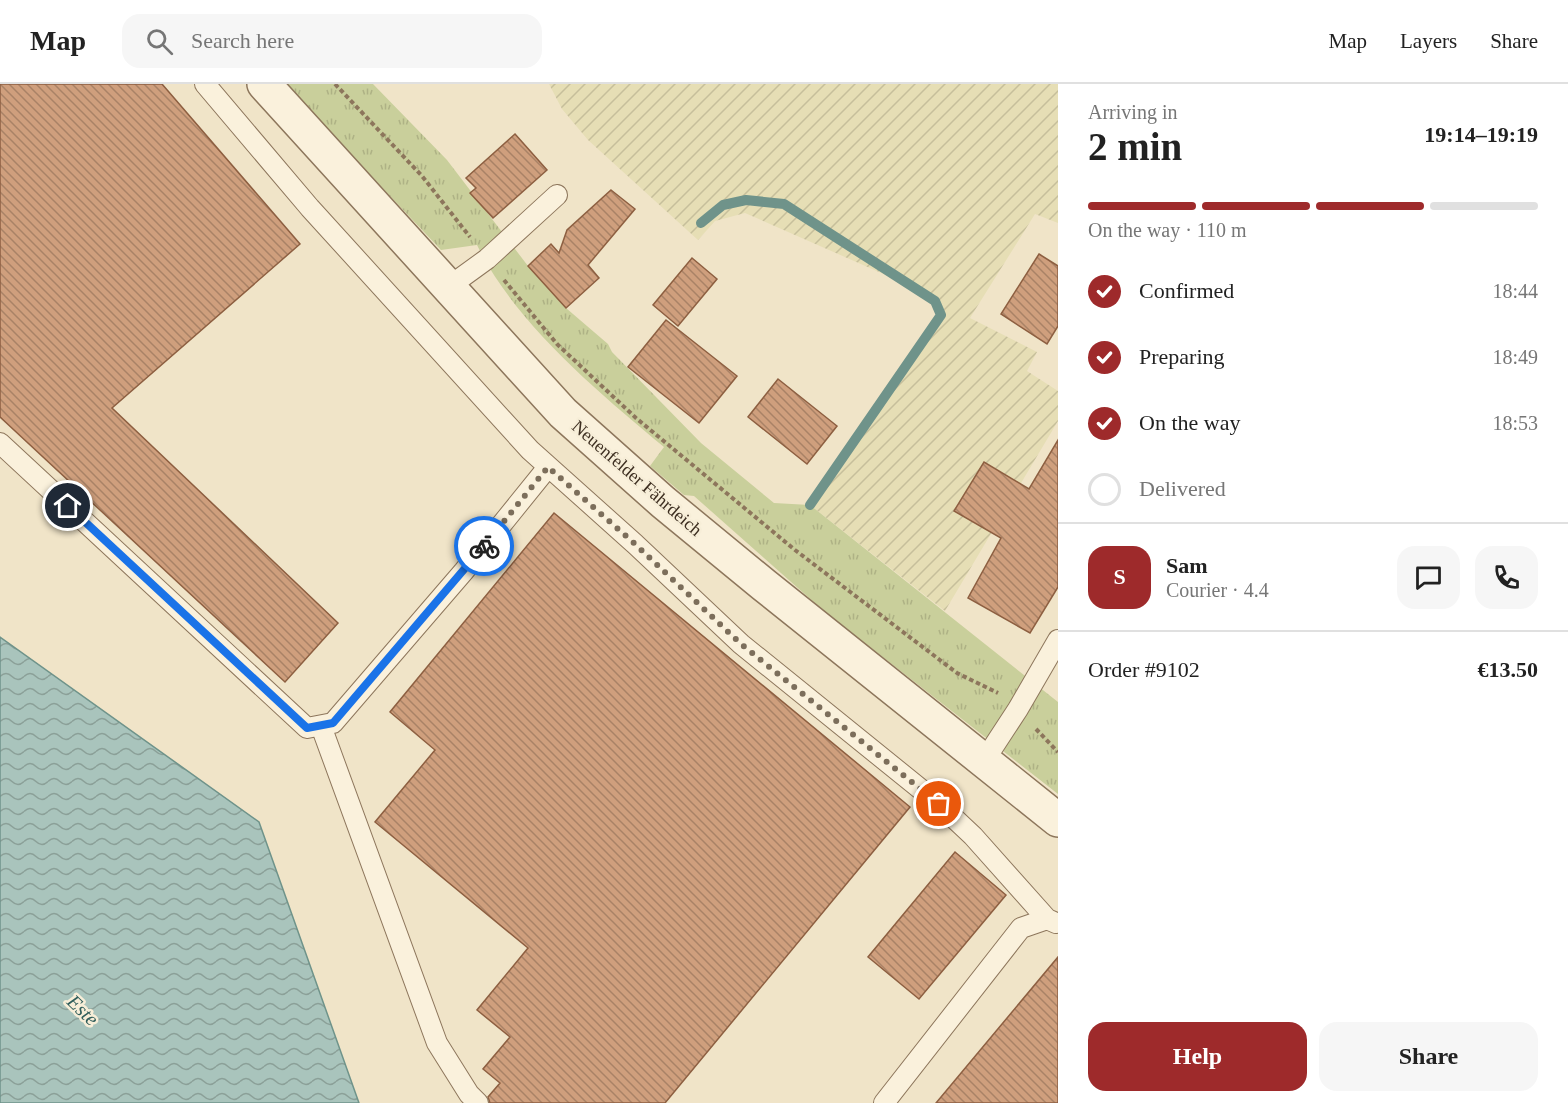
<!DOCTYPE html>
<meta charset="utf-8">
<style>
body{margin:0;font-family:"Times New Roman",serif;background:#f6f6f6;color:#222;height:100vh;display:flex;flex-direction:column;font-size:22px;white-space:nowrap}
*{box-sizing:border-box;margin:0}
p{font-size:20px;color:#767676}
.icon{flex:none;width:33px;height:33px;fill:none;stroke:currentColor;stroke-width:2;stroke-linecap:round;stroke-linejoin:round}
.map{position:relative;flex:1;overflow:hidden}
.panel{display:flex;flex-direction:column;background:#fff;width:510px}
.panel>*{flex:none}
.pin{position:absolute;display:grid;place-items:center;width:51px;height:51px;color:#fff;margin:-26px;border:3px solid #fff;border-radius:50%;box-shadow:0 2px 6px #0007}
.courier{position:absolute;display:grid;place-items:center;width:60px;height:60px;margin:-30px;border:4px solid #1a73e8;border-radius:50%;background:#fff;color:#222;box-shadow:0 2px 8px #0007}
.overview em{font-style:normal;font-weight:700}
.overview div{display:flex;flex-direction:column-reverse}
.overview{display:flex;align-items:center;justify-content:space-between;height:102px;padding:0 30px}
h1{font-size:39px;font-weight:700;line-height:45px}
.bar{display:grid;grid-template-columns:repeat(4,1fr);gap:9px 6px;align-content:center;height:72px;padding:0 30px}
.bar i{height:8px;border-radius:4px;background:#e0e0e0}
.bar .selected{background:#9e2a2b}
.bar p{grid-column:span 4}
.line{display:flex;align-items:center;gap:15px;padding:0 30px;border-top:2px solid #e0e0e0}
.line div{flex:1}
.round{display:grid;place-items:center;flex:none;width:63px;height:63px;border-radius:18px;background:#f6f6f6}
ol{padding:0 30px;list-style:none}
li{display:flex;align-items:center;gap:18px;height:66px}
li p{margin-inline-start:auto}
li .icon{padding:6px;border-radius:50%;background:#9e2a2b;color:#fff;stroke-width:4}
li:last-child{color:#767676}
li i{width:33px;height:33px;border:3px solid #e0e0e0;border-radius:50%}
.cta{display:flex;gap:12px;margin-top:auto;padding:12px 30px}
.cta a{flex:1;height:69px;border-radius:18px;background:#9e2a2b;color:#fff;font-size:24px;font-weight:700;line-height:69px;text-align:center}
.cta a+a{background:#f6f6f6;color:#222}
header{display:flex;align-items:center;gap:36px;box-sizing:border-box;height:84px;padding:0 30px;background:#fff;border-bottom:2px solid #e0e0e0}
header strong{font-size:28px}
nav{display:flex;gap:33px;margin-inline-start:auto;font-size:21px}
.search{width:420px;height:54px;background:#f6f6f6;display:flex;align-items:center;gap:15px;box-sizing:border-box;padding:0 21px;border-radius:18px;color:#767676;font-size:22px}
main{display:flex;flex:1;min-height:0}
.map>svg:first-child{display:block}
.farmland{fill:url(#farmland-furrows)}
.grass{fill:url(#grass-tufts)}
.water{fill:url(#water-waves);stroke:#6f938a;stroke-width:1.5}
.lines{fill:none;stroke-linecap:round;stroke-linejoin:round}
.stream{stroke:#6f938a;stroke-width:10}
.building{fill:url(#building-back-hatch);stroke:#8d5f41;stroke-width:1.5}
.lane-casing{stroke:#8d765c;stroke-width:22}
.street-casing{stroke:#8d765c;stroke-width:36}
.path{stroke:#8d765c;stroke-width:4;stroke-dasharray:4.5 3;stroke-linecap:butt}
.lane{stroke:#faf1dc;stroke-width:20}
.street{stroke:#faf1dc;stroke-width:33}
.done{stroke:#7c6e5b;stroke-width:6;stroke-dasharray:0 10.8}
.route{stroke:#1a73e8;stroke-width:8}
.labels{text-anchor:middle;stroke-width:5;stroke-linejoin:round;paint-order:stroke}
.street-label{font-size:18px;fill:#3d2e20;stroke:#f7eed8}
.water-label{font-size:20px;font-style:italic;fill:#2f5d5a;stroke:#f7eed8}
</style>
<header>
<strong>Map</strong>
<div class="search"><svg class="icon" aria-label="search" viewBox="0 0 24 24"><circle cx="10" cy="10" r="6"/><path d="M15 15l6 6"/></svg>Search here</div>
<nav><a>Map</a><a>Layers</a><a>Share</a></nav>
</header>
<main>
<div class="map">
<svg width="1058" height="1019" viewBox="0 0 1058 1019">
<defs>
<pattern id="farmland-furrows" width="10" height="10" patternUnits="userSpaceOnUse" patternTransform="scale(1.5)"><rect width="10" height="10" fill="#e6deb5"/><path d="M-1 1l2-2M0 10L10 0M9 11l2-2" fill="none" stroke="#c6bf9b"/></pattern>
<pattern id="grass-tufts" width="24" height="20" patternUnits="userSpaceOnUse" patternTransform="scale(1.5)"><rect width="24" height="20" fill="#c9cf9b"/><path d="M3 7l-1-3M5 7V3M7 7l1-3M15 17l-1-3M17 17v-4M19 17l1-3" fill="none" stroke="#aeb285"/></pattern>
<pattern id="water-waves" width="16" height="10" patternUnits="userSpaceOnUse" patternTransform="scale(1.5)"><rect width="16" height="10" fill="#a9c4bc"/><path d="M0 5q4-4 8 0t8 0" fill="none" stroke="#8ba098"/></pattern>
<pattern id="building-back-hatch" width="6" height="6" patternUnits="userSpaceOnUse" patternTransform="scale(1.5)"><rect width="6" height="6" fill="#cf9f7d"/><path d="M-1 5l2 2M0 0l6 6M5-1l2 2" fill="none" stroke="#a98266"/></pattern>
</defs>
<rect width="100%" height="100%" fill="#f0e4c8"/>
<!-- farmland -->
<path class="farmland" d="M 549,0 L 1058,0 L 1058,139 L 1035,130 L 970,234 L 1037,268 L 1027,287 L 1058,307 L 1058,337 L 945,527 L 810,421 L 941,231 L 935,217 L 913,203 L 745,129 L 715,137 L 698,156 L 588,56 L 562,25 Z"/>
<!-- grass -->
<path class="grass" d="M 284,0 L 373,0 L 447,76 L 528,182 L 566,224 L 608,260 L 612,268 L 701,359 L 774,419 L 810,421 L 1058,618 L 1058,710 L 825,528 L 694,412 L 684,411 L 650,382 L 664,363 C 598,308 515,239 477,161 L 441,166 Z"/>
<!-- water -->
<path class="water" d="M 0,553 L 259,738 L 359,1019 L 0,1019 Z"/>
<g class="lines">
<!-- stream -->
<path class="stream" d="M 701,139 L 723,121 L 746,116 L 784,120 L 935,217 L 941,231 L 810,421"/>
</g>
<!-- building -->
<path class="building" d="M 0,0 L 162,0 L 300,160 L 112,324 L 338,539 L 285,598 L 0,333 Z
M 515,50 L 547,86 L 493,134 L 470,109 L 476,104 L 466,94 Z
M 611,106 L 635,125 L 588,181 L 599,194 L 566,224 L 528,182 L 551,160 L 559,169 L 567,146 Z
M 1039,170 L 1058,182 L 1058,242 L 1047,260 L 1001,230 Z
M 692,174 L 717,195 L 678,242 L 653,221 Z
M 666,236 L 737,292 L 699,339 L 628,283 Z
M 778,295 L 837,342 L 807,380 L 748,333 Z
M 1058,356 L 1058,503 L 1030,549 L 968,514 L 1001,454 L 954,427 L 984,378 L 1029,405 Z
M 554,429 L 910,723 L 665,1019 L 490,1019 L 488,1013 L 500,999 L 483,985 L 510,953 L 477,926 L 528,864 L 375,738 L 435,666 L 390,628 Z
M 955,768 L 1006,811 L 919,915 L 868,873 Z
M 1058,873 L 1058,1019 L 936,1019 Z"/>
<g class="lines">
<!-- lane casing -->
<g class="lane-casing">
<path id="lane" d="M 205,0 L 310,124 L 530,366 L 635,460 L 741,560 L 939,720 L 973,752 L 1047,835
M 447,204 L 487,175 L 557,111
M 0,359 L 307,644 L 333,639 L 464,487 L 548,383
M 321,642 L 437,959 L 469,1010 L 478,1019
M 984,677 L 1018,625 L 1058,556
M 884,1019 L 1021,844 L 1047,835 L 1056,839"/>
</g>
<!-- street casing -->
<g class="street-casing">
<path id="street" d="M 264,0 L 563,329 L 663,418 L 764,501 L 1058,736"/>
</g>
<!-- path -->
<path class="path" d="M 335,0 L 422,92 L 470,153
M 504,196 L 557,260 L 636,334 L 795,466 L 957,589 L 998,609
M 1036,645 L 1058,668"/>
<!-- lane -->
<use href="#lane" class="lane"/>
<!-- street -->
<use href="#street" class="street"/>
</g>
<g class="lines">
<!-- done -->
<path class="done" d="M 484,462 L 548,383 L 635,460 L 741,560 L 939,720"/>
<!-- route -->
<path class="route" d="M 68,422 L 307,644 L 333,639 L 484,462"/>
</g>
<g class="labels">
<!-- street labels -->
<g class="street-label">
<text transform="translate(637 394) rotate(41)" y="6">Neuenfelder Fährdeich</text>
</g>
<!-- water labels -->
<g class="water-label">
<text transform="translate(83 926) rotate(44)" y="7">Este</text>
</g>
</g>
</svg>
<div class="pin" style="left:939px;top:720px;background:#ea580c"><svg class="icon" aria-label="bag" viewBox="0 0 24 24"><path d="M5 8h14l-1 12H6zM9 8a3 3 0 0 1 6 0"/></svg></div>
<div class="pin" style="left:68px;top:422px;background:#1f2937"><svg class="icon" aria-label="home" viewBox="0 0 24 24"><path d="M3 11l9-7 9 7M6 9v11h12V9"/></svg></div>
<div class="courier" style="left:484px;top:462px"><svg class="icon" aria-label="bike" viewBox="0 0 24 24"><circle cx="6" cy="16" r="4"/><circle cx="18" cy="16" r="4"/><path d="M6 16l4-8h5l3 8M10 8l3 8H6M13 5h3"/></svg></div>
</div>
<section class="panel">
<div class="overview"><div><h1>2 min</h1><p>Arriving in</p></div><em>19:14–19:19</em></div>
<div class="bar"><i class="selected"></i><i class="selected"></i><i class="selected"></i><i></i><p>On the way · 110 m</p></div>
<ol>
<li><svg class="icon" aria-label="check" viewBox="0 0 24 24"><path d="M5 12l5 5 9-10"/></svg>Confirmed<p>18:44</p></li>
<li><svg class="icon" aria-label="check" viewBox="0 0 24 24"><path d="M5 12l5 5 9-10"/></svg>Preparing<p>18:49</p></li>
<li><svg class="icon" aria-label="check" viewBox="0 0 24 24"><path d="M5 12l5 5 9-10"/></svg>On the way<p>18:53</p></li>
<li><i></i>Delivered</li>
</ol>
<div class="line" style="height:108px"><b class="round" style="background:#9e2a2b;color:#fff">S</b><div><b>Sam</b><p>Courier · 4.4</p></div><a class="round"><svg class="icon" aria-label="chat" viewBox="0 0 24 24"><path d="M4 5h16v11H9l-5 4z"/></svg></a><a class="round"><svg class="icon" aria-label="phone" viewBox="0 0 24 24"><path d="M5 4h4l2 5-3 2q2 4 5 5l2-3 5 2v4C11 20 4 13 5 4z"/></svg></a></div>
<div class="line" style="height:78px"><div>Order #9102</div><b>€13.50</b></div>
<div class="cta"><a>Help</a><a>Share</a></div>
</section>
</main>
